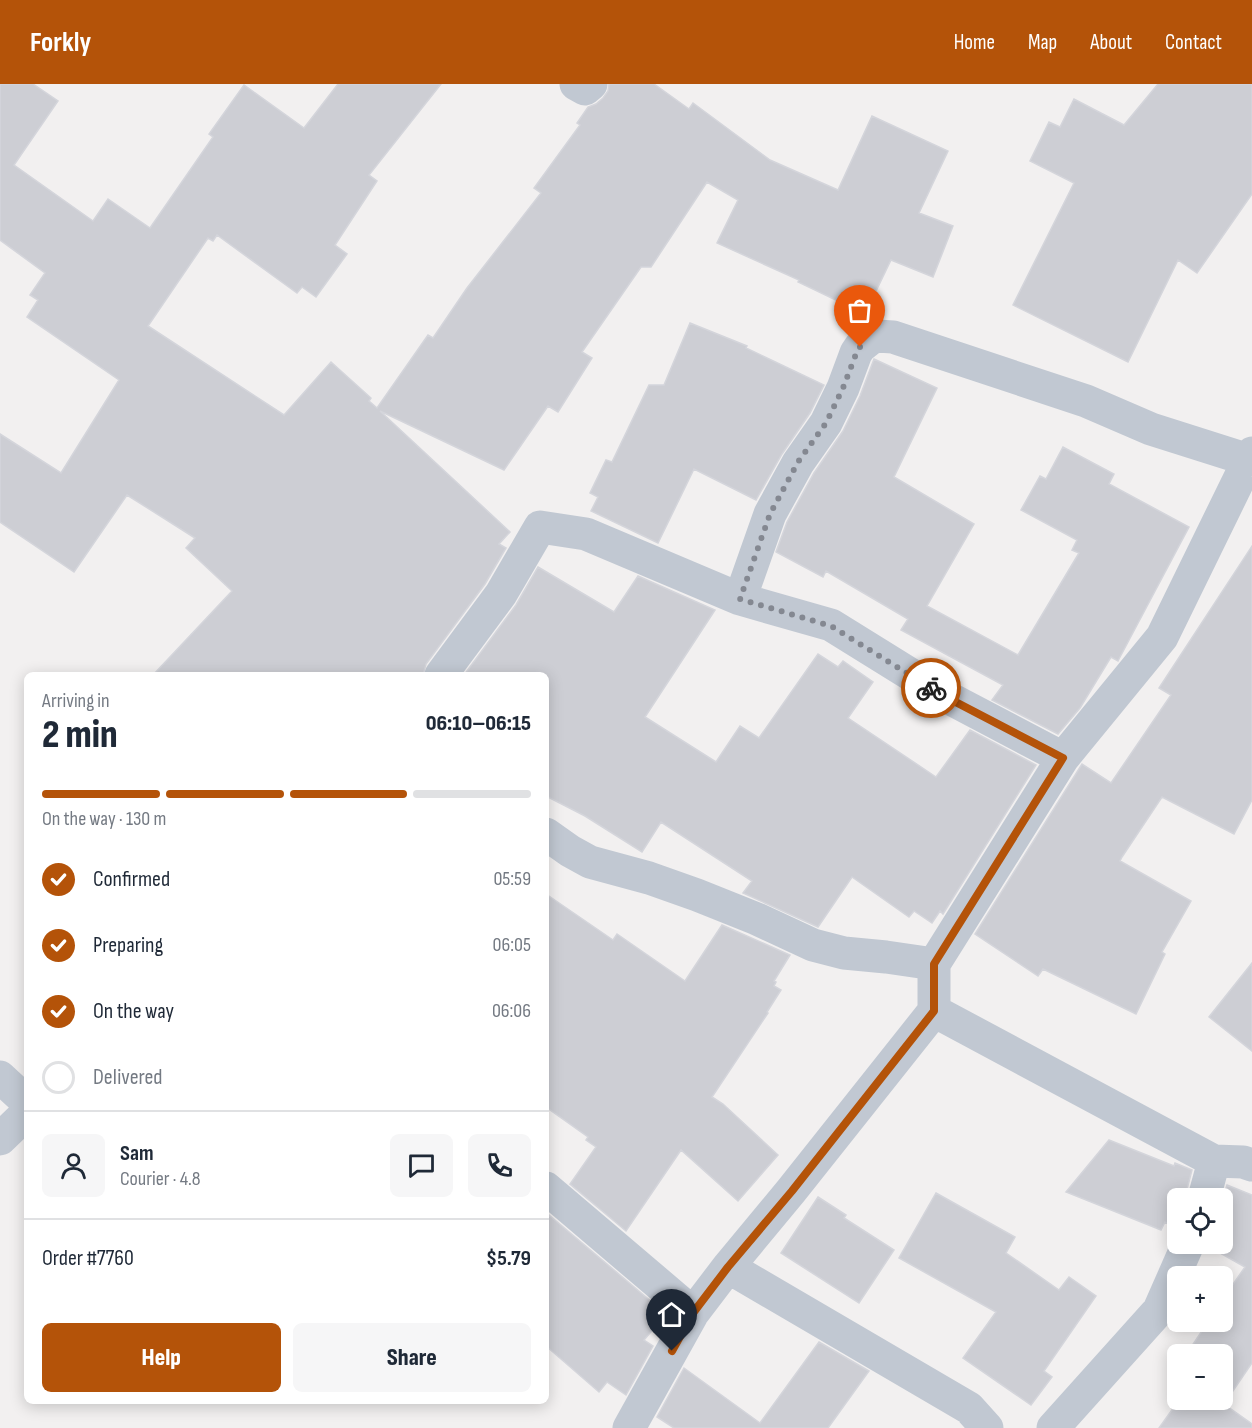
<!DOCTYPE html>
<meta charset="utf-8">
<style>
body{margin:0;font-family:"Sofia Sans Condensed",sans-serif;background:#f6f6f7;color:#1f2937;height:100vh;display:flex;flex-direction:column;font-size:22px;white-space:nowrap}
*{box-sizing:border-box;margin:0}
p{font-size:20px;color:#747a83}
.icon{flex:none;width:33px;height:33px;fill:none;stroke:currentColor;stroke-width:2;stroke-linecap:round;stroke-linejoin:round}
.map{position:relative;flex:1;overflow:hidden}
.details{position:absolute;left:24px;top:588px;width:525px;height:732px;display:flex;flex-direction:column;background:#fff;border-radius:9px;box-shadow:0 3px 15px #0003}
.details>*{flex:none}
.buttons{position:absolute;left:1167px;top:1104px;display:grid;gap:12px}
.buttons a{display:grid;place-items:center;width:66px;height:66px;border-radius:9px;background:#fff;box-shadow:0 3px 15px #0003;font-size:30px}
.pin{position:absolute;display:grid;place-items:center;width:51px;height:51px;color:#fff;margin:-62px -26px;border-radius:50% 50% 50% 0;rotate:-45deg;box-shadow:0 0 6px #0007}
.pin .icon{rotate:45deg}
.courier{position:absolute;display:grid;place-items:center;width:60px;height:60px;margin:-30px;border:4px solid #b45309;border-radius:50%;background:#fff;color:#222;box-shadow:0 2px 8px #0007}
.summary em{font-style:normal;font-weight:800}
.summary div{display:flex;flex-direction:column-reverse}
.summary{display:flex;align-items:center;justify-content:space-between;height:102px;padding:0 18px}
h1{font-size:39px;font-weight:800;line-height:45px}
.bar{display:grid;grid-template-columns:repeat(4,1fr);gap:9px 6px;align-content:center;height:72px;padding:0 18px}
.bar i{height:8px;border-radius:4px;background:#e0e1e3}
.bar .current{background:#b45309}
.bar p{grid-column:span 4}
.line{display:flex;align-items:center;gap:15px;padding:0 18px;border-top:2px solid #e0e1e3}
.line div{flex:1}
.round{display:grid;place-items:center;flex:none;width:63px;height:63px;border-radius:9px;background:#f6f6f7}
ol{padding:0 18px;list-style:none}
li{display:flex;align-items:center;gap:18px;height:66px}
li p{margin-inline-start:auto}
li .icon{padding:6px;border-radius:50%;background:#b45309;color:#fff;stroke-width:4}
li:last-child{color:#747a83}
li i{width:33px;height:33px;border:3px solid #e0e1e3;border-radius:50%}
.button{display:flex;gap:12px;margin-top:auto;padding:12px 18px}
.button a{flex:1;height:69px;border-radius:9px;background:#b45309;color:#fff;font-size:24px;font-weight:800;line-height:69px;text-align:center}
.button a+a{background:#f6f6f7;color:#1f2937}
header{display:flex;align-items:center;gap:36px;box-sizing:border-box;height:84px;padding:0 30px;background:#b45309;color:#fff}
header strong{font-size:28px}
nav{display:flex;gap:33px;margin-inline-start:auto;font-size:21px}
.map>svg:first-child{display:block}
.building{fill:#cdced4;stroke:#d4d5db;stroke-width:1.5}
.lines{fill:none;stroke-linecap:round;stroke-linejoin:round}
.minor{stroke:#c1c8d2;stroke-width:33}
.done{stroke:#848891;stroke-width:6;stroke-dasharray:0 10.8}
.route{stroke:#b45309;stroke-width:8}
</style>
<header>
<strong>Forkly</strong>
<nav><a>Home</a><a>Map</a><a>About</a><a>Contact</a></nav>
</header>
<div class="map">
<svg width="1252" height="1344" viewBox="0 0 1252 1344">
<rect width="100%" height="100%" fill="#f2f0f0"/>
<!-- building -->
<path class="building" d="M 0,0 L 33,0 L 58,17 L 14,81 L 93,137 L 108,115 L 150,144 L 213,53 L 209,50 L 244,1 L 304,44 L 338,0 L 441,0 L 369,91 L 377,97 L 335,161 L 347,170 L 316,213 L 302,203 L 297,209 L 217,151 L 213,157 L 208,154 L 148,242 L 284,331 L 331,278 L 371,314 L 369,317 L 377,324 L 428,251 L 433,254 L 467,204 L 541,109 L 534,104 L 580,41 L 577,39 L 588,23 L 596,20 L 603,14 L 608,7 L 609,0 L 654,0 L 689,25 L 693,19 L 770,76 L 838,106 L 872,32 L 948,67 L 919,129 L 953,142 L 933,193 L 891,176 L 865,230 L 798,198 L 799,196 L 717,159 L 738,116 L 707,98 L 651,183 L 641,183 L 582,268 L 592,274 L 558,328 L 548,322 L 504,386 L 380,327 L 510,448 L 499,460 L 506,464 L 485,500 L 426,580 L 423,591 L 153,591 L 232,507 L 186,464 L 195,454 L 127,411 L 74,488 L 0,438 L 0,350 L 61,389 L 119,296 L 27,233 L 38,216 L 30,211 L 45,189 L 0,156 Z
M 1158,0 L 1252,0 L 1252,110 L 1197,189 L 1178,176 L 1128,278 L 1013,221 L 1074,99 L 1030,77 L 1049,38 L 1060,43 L 1074,15 L 1124,41 Z
M 690,239 L 747,262 L 746,264 L 824,301 L 810,329 L 782,370 L 756,416 L 694,385 L 658,459 L 591,427 L 598,413 L 590,409 L 606,376 L 612,378 L 649,301 L 664,301 Z
M 874,275 L 937,304 L 894,393 L 974,440 L 927,522 L 1018,571 L 1079,469 L 1072,466 L 1077,456 L 1021,426 L 1040,392 L 1046,395 L 1063,363 L 1114,390 L 1109,400 L 1189,443 L 1119,575 L 1118,577 L 1111,573 L 1080,624 L 1058,650 L 992,616 L 1003,601 L 901,546 L 908,535 L 826,487 L 823,493 L 776,468 L 787,438 L 814,389 L 843,347 L 860,312 Z
M 1252,462 L 1252,716 L 1234,750 L 1162,713 L 1122,773 L 1120,777 L 1191,817 L 1162,868 L 1165,870 L 1136,930 L 1043,885 L 1038,892 L 975,850 L 1082,680 L 1111,699 L 1171,611 L 1159,604 Z
M 538,483 L 614,528 L 638,492 L 715,526 L 645,633 L 716,678 L 740,642 L 759,654 L 818,570 L 838,583 L 843,577 L 873,598 L 848,634 L 936,693 L 970,646 L 1036,681 L 943,830 L 940,827 L 932,839 L 914,827 L 909,833 L 852,793 L 818,843 L 743,809 L 752,797 L 661,738 L 642,768 L 585,732 L 546,712 L 546,591 L 464,591 L 516,521 Z
M 546,810 L 613,856 L 617,850 L 685,897 L 722,841 L 790,871 L 774,897 L 776,898 L 774,902 L 781,906 L 767,928 L 768,929 L 712,1013 L 723,1020 L 778,1071 L 738,1117 L 681,1066 L 626,1147 L 570,1100 L 596,1063 L 586,1056 L 588,1053 L 546,1023 Z
M 1252,879 L 1252,967 L 1209,933 Z
M 1109,1056 L 1174,1082 L 1175,1079 L 1192,1086 L 1186,1109 L 1186,1114 L 1178,1114 L 1178,1145 L 1165,1138 L 1161,1146 L 1066,1108 Z
M 1227,1101 L 1252,1111 L 1252,1279 L 1224,1320 L 1252,1340 L 1252,1344 L 1159,1344 L 1179,1316 L 1222,1316 L 1222,1270 L 1190,1270 L 1187,1269 L 1208,1238 L 1222,1238 L 1222,1216 L 1245,1183 L 1206,1161 L 1206,1160 L 1222,1160 L 1222,1117 Z
M 936,1109 L 1015,1153 L 1006,1169 L 1059,1206 L 1069,1193 L 1096,1212 L 1044,1287 L 1052,1293 L 1031,1321 L 963,1274 L 996,1228 L 899,1174 Z
M 818,1113 L 846,1131 L 844,1134 L 894,1166 L 859,1219 L 781,1169 Z
M 549,1131 L 666,1230 L 644,1256 L 653,1262 L 626,1311 L 607,1298 L 599,1308 L 546,1262 L 546,1135 Z
M 819,1258 L 869,1287 L 828,1344 L 674,1344 L 657,1333 L 684,1284 L 760,1339 Z"/>
<g class="lines">
<!-- minor -->
<path class="minor" d="M 576,0 L 585,5 L 591,0
M 740,515 L 770,430 L 798,379 L 826,339 L 843,304 L 856,269 L 860,263 L 870,255 L 877,252 L 893,253 L 1086,317 L 1151,345 L 1249,376
M 441,591 L 501,510 L 540,443 L 586,450 L 740,515 L 831,541 L 947,613 L 1063,674
M 546,750 L 570,767 L 590,778 L 649,794 L 697,811 L 757,835 L 813,861 L 844,869 L 886,873 L 934,880
M 934,927 L 1214,1077 L 1243,1078 L 1252,1081
M 0,993 L 27,1018
M 0,1055 L 27,1029
M 546,1104 L 693,1229
M 1204,1114 L 1214,1077
M 728,1183 L 969,1324 L 987,1344
M 629,1344 L 693,1229 L 728,1183 L 791,1107 L 934,927 L 934,880 L 1063,674 L 1162,553 L 1252,369
M 1053,1344 L 1159,1226 L 1188,1160"/>
</g>
<g class="lines">
<!-- done -->
<path class="done" d="M 860,263 L 856,270 L 843,304 L 826,339 L 798,378 L 770,430 L 740,515 L 831,542 L 931,604"/>
<!-- route -->
<path class="route" d="M 672,1267 L 693,1229 L 728,1183 L 792,1107 L 934,927 L 934,880 L 1063,674 L 946,613 L 931,604"/>
</g>
</svg>
<div class="buttons">
<a><svg class="icon" aria-label="locate" viewBox="0 0 24 24"><circle cx="12" cy="12" r="6"/><path d="M12 2v4M12 18v4M2 12h4M18 12h4"/></svg></a>
<a>+</a>
<a>−</a>
</div>
<div class="pin" style="left:860px;top:263px;background:#ea580c"><svg class="icon" aria-label="bag" viewBox="0 0 24 24"><path d="M5 8h14l-1 12H6zM9 8a3 3 0 0 1 6 0"/></svg></div>
<div class="pin" style="left:672px;top:1267px;background:#1f2937"><svg class="icon" aria-label="home" viewBox="0 0 24 24"><path d="M3 11l9-7 9 7M6 9v11h12V9"/></svg></div>
<div class="courier" style="left:931px;top:604px"><svg class="icon" aria-label="bike" viewBox="0 0 24 24"><circle cx="6" cy="16" r="4"/><circle cx="18" cy="16" r="4"/><path d="M6 16l4-8h5l3 8M10 8l3 8H6M13 5h3"/></svg></div>
<section class="details">
<div class="summary"><div><h1>2 min</h1><p>Arriving in</p></div><em>06:10–06:15</em></div>
<div class="bar"><i class="current"></i><i class="current"></i><i class="current"></i><i></i><p>On the way · 130 m</p></div>
<ol>
<li><svg class="icon" aria-label="check" viewBox="0 0 24 24"><path d="M5 12l5 5 9-10"/></svg>Confirmed<p>05:59</p></li>
<li><svg class="icon" aria-label="check" viewBox="0 0 24 24"><path d="M5 12l5 5 9-10"/></svg>Preparing<p>06:05</p></li>
<li><svg class="icon" aria-label="check" viewBox="0 0 24 24"><path d="M5 12l5 5 9-10"/></svg>On the way<p>06:06</p></li>
<li><i></i>Delivered</li>
</ol>
<div class="line" style="height:108px"><a class="round"><svg class="icon" aria-label="person" viewBox="0 0 24 24"><circle cx="12" cy="8" r="4"/><path d="M4 21q1-7 8-7t8 7"/></svg></a><div><b>Sam</b><p>Courier · 4.8</p></div><a class="round"><svg class="icon" aria-label="chat" viewBox="0 0 24 24"><path d="M4 5h16v11H9l-5 4z"/></svg></a><a class="round"><svg class="icon" aria-label="phone" viewBox="0 0 24 24"><path d="M5 4h4l2 5-3 2q2 4 5 5l2-3 5 2v4C11 20 4 13 5 4z"/></svg></a></div>
<div class="line" style="height:78px"><div>Order #7760</div><b>$5.79</b></div>
<div class="button"><a>Help</a><a>Share</a></div>
</section>
</div>
